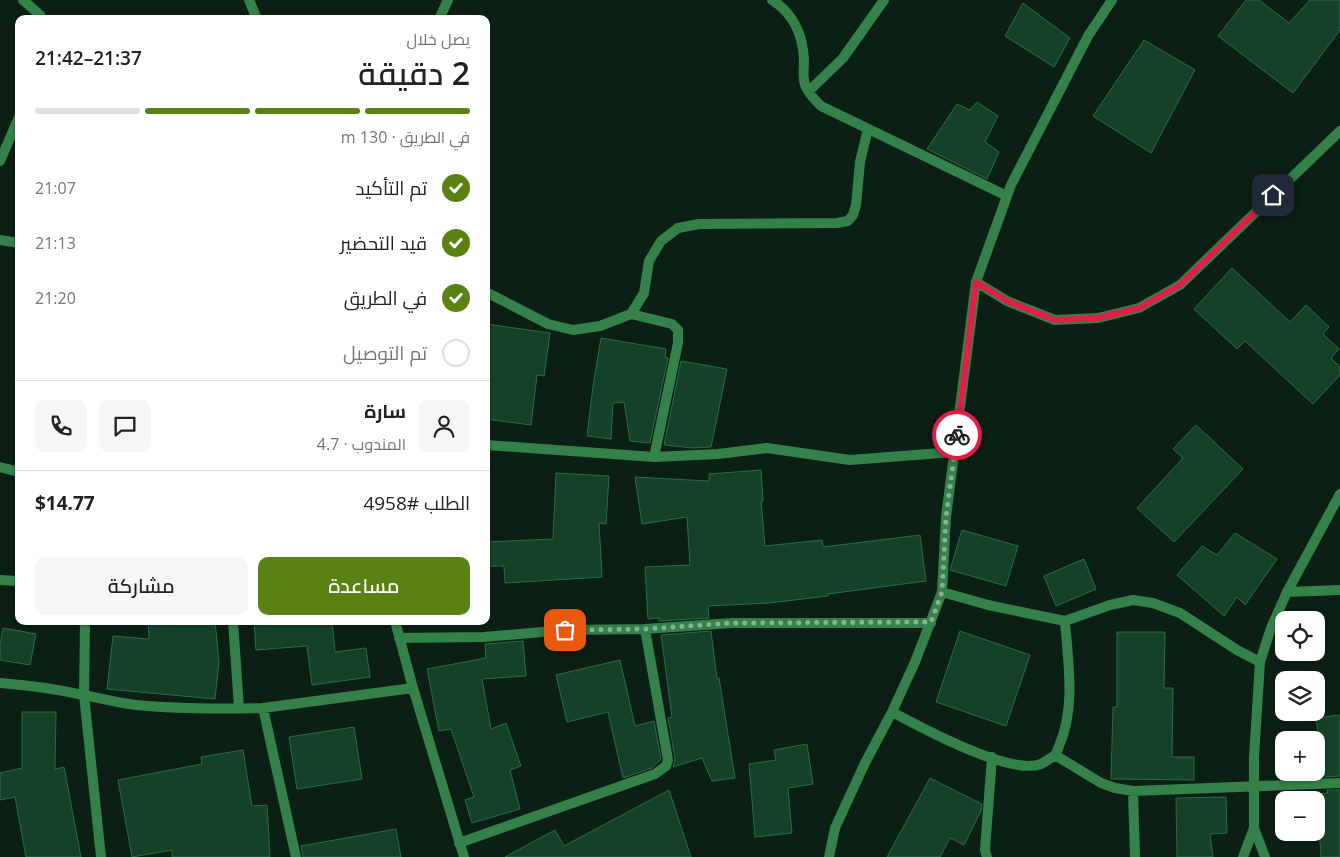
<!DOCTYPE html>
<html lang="ar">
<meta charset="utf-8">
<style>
body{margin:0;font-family:"Open Sans",Cairo,sans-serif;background:#f6f6f6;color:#222;direction:rtl;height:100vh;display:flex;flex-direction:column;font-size:19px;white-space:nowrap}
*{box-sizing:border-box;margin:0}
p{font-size:16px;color:#767676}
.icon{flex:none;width:28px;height:28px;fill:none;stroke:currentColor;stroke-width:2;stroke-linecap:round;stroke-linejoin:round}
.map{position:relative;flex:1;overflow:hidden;direction:ltr}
.details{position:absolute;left:15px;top:15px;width:475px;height:610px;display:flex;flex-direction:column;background:#fff;border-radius:10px;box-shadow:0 1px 4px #0004;direction:rtl}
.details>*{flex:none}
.buttons{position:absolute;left:1275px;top:611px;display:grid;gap:10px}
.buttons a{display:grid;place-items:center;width:50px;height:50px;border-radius:10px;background:#fff;box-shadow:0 1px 4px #0004;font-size:25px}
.pin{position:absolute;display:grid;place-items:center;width:42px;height:42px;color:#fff;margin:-21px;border-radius:10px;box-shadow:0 2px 8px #0006}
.courier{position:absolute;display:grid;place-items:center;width:50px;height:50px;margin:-25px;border:4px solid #e11d48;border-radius:50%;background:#fff;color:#222;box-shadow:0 1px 6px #0007}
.overview em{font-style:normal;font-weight:600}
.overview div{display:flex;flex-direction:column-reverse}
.overview{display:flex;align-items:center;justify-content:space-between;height:85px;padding:0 20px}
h1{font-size:32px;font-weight:600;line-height:38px}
.bar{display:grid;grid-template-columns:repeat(4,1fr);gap:8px 5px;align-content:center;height:60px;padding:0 20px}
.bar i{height:6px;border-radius:4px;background:#e0e0e0}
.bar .current{background:#5b8113}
.bar p{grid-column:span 4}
.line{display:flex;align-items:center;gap:12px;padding:0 20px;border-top:1px solid #e0e0e0}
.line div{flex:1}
.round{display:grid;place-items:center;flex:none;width:52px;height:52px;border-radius:10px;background:#f6f6f6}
ol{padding:0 20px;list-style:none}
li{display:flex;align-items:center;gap:15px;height:55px}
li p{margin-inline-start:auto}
li .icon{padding:5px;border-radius:50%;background:#5b8113;color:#fff;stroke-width:4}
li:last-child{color:#767676}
li i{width:28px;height:28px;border:2px solid #e0e0e0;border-radius:50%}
.button{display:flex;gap:10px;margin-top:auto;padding:10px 20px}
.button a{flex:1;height:58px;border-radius:10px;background:#5b8113;color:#fff;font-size:20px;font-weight:600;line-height:58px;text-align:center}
.button a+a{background:#f6f6f6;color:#222}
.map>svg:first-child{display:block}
.building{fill:#164129;stroke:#276e47}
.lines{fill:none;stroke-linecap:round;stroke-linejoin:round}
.minor{stroke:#348149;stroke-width:10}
.tertiary{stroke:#348149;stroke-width:10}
.done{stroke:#87b197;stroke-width:5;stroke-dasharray:0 9}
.route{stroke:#e11d48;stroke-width:6}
</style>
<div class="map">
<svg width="1340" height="857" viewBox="0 0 1340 857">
<rect width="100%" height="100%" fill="#0b1f14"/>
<!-- building -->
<path class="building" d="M 1246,0 L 1259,0 L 1289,23 L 1310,0 L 1340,0 L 1340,30 L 1293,93 L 1218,36 Z
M 1023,3 L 1070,38 L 1054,67 L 1005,36 Z
M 1144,40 L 1195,70 L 1151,153 L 1093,116 Z
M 977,102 L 998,116 L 985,142 L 999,152 L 987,179 L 927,149 L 957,104 L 970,110 Z
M 1232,268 L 1290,322 L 1306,305 L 1329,327 L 1323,334 L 1339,349 L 1331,358 L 1340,367 L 1340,375 L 1313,404 L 1245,341 L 1237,349 L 1194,309 Z
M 486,324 L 550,333 L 544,376 L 537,375 L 531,425 L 486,419 Z
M 601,338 L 666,349 L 665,357 L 668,358 L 650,443 L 630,441 L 624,402 L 613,403 L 611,439 L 587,436 L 593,386 Z
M 681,361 L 727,369 L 711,447 L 693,448 L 664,445 Z
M 1196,425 L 1243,469 L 1174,542 L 1137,508 L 1183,458 L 1173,449 Z
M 761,470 L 763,501 L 761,501 L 765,546 L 822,540 L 823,547 L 920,535 L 926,581 L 828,594 L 828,596 L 769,603 L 708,606 L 709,618 L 659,621 L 659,618 L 648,619 L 645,567 L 690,565 L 687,517 L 642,524 L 635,477 L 709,481 L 709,474 Z
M 556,473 L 609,476 L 606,524 L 599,523 L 602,577 L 505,583 L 504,566 L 486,566 L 486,542 L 553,539 Z
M 962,530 L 1018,546 L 1006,586 L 950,570 Z
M 1235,533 L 1277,559 L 1245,605 L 1237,597 L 1224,616 L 1177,575 L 1202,546 L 1217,555 Z
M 1084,559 L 1096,589 L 1056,606 L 1044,576 Z
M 148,621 L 215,621 L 219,662 L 215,699 L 107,689 L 113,636 L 149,639 Z
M 254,621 L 332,621 L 335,652 L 366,648 L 370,677 L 312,685 L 307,646 L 256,650 Z
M 3,628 L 36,634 L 30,665 L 0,660 L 0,644 Z
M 711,631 L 717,679 L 719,678 L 735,778 L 712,781 L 702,758 L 673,767 L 675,759 L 668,718 L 672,717 L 661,635 Z
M 960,631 L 1030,655 L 1006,726 L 936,702 Z
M 1117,632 L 1165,632 L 1164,688 L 1173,688 L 1172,757 L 1194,757 L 1194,780 L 1111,779 L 1113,707 L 1117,707 Z
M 523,641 L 526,676 L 482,679 L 491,729 L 506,723 L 521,766 L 510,770 L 520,809 L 472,823 L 465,800 L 474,797 L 451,729 L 439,731 L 427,669 L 486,658 L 485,644 Z
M 620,660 L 635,726 L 654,721 L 661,759 L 652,768 L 623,778 L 608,712 L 567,722 L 556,675 Z
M 22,712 L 56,712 L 55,769 L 64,767 L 81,857 L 26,857 L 15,797 L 0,800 L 0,773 L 22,768 Z
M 1340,715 L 1340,776 L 1325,777 L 1316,718 Z
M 354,727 L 362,779 L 297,789 L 289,737 Z
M 807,744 L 813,784 L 788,788 L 792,833 L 755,837 L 749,764 L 776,760 L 774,750 Z
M 243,750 L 252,806 L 267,805 L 270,857 L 172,857 L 172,850 L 132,857 L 118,780 L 202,764 L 201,757 Z
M 930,778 L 982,804 L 981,811 L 964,845 L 950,838 L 940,857 L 887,857 Z
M 669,790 L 691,857 L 505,857 L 555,830 L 564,846 Z
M 1327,790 L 1340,790 L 1340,857 L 1321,857 L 1317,794 L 1328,793 Z
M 1226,797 L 1227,833 L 1210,834 L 1213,857 L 1177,857 L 1176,798 Z
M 396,829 L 401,857 L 303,857 L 301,846 Z"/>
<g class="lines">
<!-- minor -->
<path class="minor" d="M 23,0 L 40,15 L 42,19
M 249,0 L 257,19
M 772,0 C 793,13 803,35 804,60 C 804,66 803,73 804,80 C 805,90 814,99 821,106 L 1007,196
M 439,19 L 448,0
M 809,91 L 843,58 L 884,0
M 0,161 L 19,117
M 0,240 L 19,243
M 976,282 L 1007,301 L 1055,320 L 1098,318 L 1139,308 L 1180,285 L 1340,131
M 486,292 L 548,324 L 573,330 L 600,326 L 631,314 L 644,293 L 649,261 L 661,241 L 678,228 L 699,224 L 837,223 L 848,221 L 853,215 L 856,205 L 860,162 L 868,129
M 631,314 L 672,324 L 678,330 L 678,343 L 654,457
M 486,445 L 654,457 L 718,454 L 767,448 L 850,460 L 954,452
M 0,467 L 19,472
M 0,580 L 19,581
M 942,592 L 988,605 L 1065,621 L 1110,605 L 1133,600 L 1153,603 L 1180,613 L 1237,650 L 1260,662
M 1287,592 L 1340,590
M 85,621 L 84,695 L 101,857
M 233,621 L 239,708
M 395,621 L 413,688 L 464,857
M 399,638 L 484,637 L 565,630 L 645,629 L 732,623 L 931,623
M 0,683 C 28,685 56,689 83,695 C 101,698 118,703 136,705 C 177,709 221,709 263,708 L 413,688
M 263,708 L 296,857
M 892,712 C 922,728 1010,776 1041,764 C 1045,762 1051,758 1054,756 C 1057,753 1058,749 1059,746 C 1076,708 1068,661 1065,621
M 1055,755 L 1101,783 L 1115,788 L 1133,791 L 1340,783
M 1133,791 L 1135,857
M 459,843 L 655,774 L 666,766 L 668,760 L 645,629
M 829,857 L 835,828 L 865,763 L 892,712 L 915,662 L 942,592 L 946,517 L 976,282 L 1011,185 L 1088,36 L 1112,0
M 987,857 L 985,850 L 992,757"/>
<!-- tertiary -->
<path class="tertiary" d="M 1254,828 L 1265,857
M 1243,857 L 1254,828 L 1254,757 L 1260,662 L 1271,628 L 1287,592 L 1340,494"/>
</g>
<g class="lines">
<!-- done -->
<path class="done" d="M 565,630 L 645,629 L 732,623 L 931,622 L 942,592 L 946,517 L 957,435"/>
<!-- route -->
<path class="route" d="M 957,435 L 976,282 L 1007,301 L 1055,320 L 1098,318 L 1139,308 L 1180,285 L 1273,195"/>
</g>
</svg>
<div class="buttons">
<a><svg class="icon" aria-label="locate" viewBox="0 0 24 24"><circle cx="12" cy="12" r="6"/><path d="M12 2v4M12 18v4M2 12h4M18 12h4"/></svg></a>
<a><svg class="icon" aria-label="layers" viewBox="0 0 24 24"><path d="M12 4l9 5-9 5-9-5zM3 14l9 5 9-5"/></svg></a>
<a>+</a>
<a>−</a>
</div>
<div class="pin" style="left:565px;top:630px;background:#ea580c"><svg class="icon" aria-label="bag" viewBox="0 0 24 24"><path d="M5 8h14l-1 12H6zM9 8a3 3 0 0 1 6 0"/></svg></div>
<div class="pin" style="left:1273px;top:195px;background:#1f2937"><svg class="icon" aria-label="home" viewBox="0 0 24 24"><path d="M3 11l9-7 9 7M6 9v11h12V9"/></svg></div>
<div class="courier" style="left:957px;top:435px"><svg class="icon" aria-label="bike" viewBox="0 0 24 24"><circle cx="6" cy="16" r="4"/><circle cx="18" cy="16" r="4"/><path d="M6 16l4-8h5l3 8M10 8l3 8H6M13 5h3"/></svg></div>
<section class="details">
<div class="overview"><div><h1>2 دقيقة</h1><p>يصل خلال</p></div><em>21:37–21:42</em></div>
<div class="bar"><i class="current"></i><i class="current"></i><i class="current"></i><i></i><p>في الطريق · 130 m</p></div>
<ol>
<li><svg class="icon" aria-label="check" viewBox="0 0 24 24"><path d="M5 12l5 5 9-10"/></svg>تم التأكيد<p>21:07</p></li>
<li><svg class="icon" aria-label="check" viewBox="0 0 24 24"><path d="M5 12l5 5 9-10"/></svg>قيد التحضير<p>21:13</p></li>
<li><svg class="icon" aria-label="check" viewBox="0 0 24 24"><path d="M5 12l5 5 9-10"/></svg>في الطريق<p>21:20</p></li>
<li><i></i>تم التوصيل</li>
</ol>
<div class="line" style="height:90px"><a class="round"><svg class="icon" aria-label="person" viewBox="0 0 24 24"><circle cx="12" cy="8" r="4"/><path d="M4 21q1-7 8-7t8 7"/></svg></a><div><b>سارة</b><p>المندوب · 4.7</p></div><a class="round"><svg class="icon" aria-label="chat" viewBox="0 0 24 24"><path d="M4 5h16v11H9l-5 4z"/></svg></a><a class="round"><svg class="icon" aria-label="phone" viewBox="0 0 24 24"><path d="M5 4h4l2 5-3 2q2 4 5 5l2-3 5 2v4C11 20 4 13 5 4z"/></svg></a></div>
<div class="line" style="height:65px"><div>الطلب #4958</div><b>$14.77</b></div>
<div class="button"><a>مساعدة</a><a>مشاركة</a></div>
</section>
</div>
